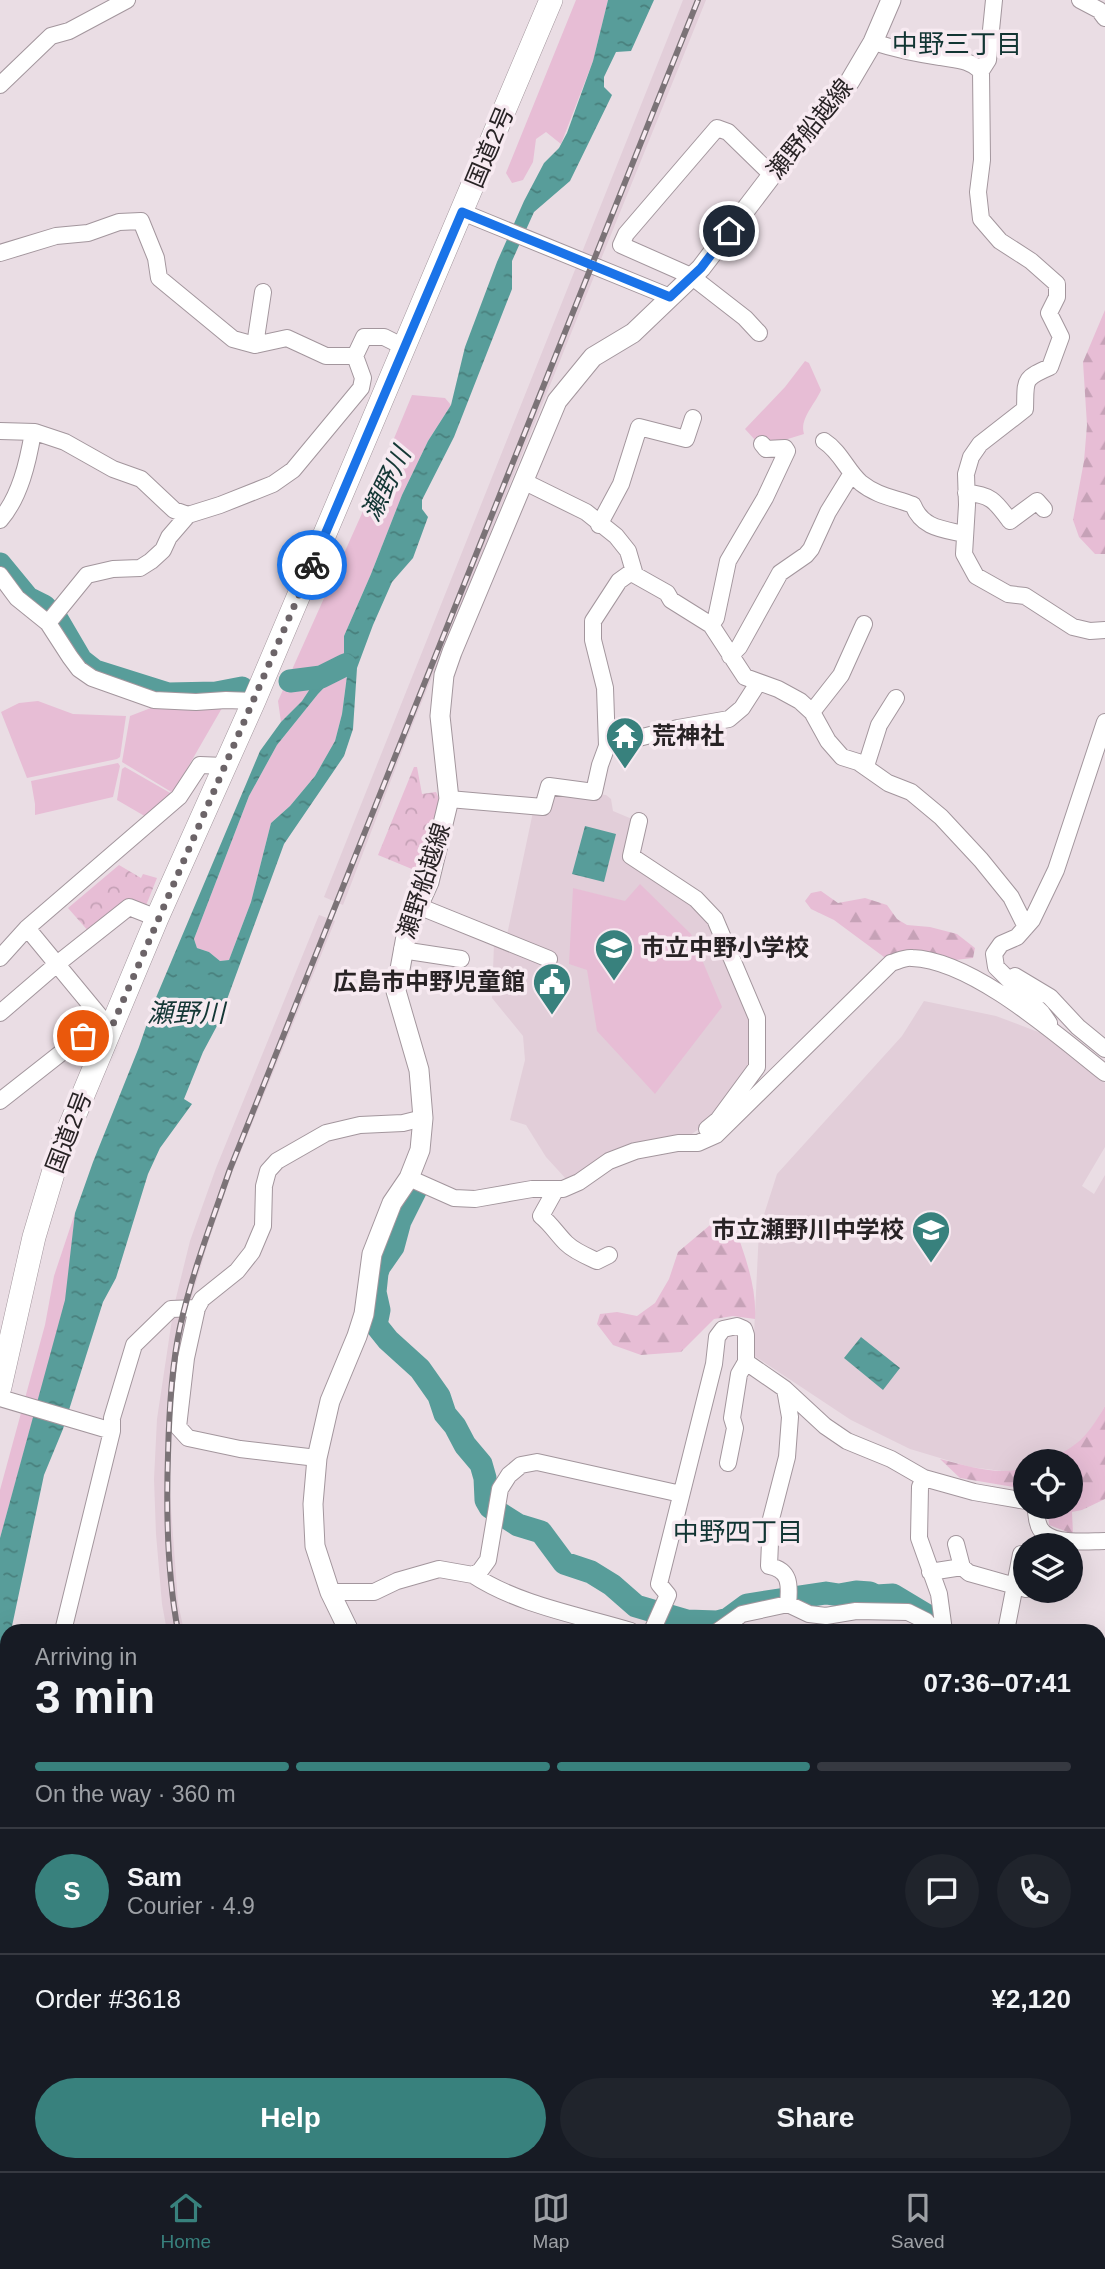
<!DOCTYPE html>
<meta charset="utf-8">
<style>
body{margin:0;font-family:Helvetica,"Noto Sans JP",sans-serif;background:#20242c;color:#f1f3f6;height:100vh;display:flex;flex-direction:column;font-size:26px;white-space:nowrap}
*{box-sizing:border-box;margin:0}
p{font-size:23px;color:#9ea1a6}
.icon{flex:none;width:38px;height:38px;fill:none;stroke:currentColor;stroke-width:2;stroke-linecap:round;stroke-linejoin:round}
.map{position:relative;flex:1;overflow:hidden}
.side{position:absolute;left:0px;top:1624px;width:1106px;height:548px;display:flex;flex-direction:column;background:#171b24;border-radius:21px 21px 0 0;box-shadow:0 7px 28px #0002}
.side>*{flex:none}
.controls{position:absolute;left:1013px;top:1449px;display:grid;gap:14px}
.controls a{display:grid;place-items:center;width:70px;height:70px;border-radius:50%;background:#171b24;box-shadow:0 7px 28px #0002;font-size:35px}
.pin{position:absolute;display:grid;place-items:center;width:60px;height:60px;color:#fff;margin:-30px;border:4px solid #fff;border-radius:50%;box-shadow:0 2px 7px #0007}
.courier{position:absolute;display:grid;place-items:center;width:70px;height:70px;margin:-35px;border:5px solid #1a73e8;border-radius:50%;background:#fff;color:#222;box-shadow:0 2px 9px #0007}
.summary em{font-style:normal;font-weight:600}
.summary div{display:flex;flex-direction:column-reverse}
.summary{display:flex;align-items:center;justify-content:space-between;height:119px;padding:0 35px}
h1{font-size:46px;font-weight:600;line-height:52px}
.bar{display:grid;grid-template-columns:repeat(4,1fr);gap:10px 7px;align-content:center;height:84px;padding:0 35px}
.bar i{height:9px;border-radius:5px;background:#363941}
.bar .selected{background:#38817d}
.bar p{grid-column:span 4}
.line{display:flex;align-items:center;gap:18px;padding:0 35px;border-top:2px solid #363941}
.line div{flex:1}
.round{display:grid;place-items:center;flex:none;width:74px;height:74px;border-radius:37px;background:#20242c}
.primary-button{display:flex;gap:14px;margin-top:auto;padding:14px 35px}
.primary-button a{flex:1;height:80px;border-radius:42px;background:#38817d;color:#fff;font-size:28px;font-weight:600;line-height:80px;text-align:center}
.primary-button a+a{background:#20242c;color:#f1f3f6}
.tabs{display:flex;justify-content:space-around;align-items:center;height:98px;border-top:2px solid #363941;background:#171b24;font-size:19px;color:#9ea1a6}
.tabs a{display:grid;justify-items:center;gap:4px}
.tabs .selected{color:#38817d}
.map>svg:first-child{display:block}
.built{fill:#e2ced9}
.grass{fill:#e7bdd5}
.forest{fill:url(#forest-firs)}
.park{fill:url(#park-crowns)}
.water{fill:url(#water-ripples);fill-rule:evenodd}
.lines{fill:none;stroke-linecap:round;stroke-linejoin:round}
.stream{stroke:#589d9a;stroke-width:3.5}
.river{stroke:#589d9a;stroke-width:23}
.minor-casing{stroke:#a3969d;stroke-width:18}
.major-casing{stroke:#a3969d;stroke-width:21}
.highway-casing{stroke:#a3969d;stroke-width:24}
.minor{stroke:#fff;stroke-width:16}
.major{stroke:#fff;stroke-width:19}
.highway{stroke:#fff;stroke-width:23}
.rail-casing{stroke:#7b7377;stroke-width:6}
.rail{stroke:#f7eaf1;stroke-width:3.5;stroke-dasharray:10;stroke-linecap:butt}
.done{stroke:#6c6468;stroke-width:7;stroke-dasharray:0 12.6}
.route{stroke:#1a73e8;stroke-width:9}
.labels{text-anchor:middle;stroke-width:7;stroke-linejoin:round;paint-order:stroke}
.street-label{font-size:24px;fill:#282325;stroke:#f7eaf1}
.poi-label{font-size:24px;font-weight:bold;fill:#282325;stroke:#f7eaf1;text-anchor:start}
.neighbourhood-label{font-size:26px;fill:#123533;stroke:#f7eaf1}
.water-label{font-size:26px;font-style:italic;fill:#143735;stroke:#f7eaf1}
</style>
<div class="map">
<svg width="1105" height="2171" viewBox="0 0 1105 2171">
<defs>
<pattern id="forest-firs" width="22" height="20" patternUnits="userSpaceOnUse" patternTransform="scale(1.75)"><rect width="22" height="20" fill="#e7bdd5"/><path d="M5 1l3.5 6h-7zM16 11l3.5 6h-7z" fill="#c6a2b7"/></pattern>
<pattern id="park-crowns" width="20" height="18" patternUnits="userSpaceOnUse" patternTransform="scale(1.75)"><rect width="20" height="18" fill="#e7bdd5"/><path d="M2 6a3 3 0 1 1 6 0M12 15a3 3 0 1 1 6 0" fill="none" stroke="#c6a2b7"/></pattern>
<pattern id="water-ripples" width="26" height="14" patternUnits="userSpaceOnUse" patternTransform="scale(1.75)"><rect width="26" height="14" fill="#589d9a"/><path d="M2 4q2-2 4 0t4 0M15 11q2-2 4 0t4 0" fill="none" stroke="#49807d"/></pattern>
</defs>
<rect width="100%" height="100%" fill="#eadde4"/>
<!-- built -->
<path class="built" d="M 683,0 L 706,0 L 408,736 L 343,905 L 324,897 Z
M 571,792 L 606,795 L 611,799 L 613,811 L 632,819 L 627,857 L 698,909 L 711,924 L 751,1021 L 752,1066 L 716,1117 L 686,1138 L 567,1180 L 546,1157 L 526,1125 L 510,1120 L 525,1060 L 523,1036 L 492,998 L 494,944 L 507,935 L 533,812 L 552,793 Z
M 319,915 L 335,921 L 232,1173 L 207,1246 L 190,1303 L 172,1418 L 169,1481 L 178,1603 L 184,1631 L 167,1631 L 162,1604 L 156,1534 L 154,1479 L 157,1419 L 174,1306 L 190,1241 L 216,1168 Z
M 924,1001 L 996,1016 L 1046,1035 L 1105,1083 L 1105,1147 L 1082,1186 L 1094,1194 L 1105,1175 L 1105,1406 L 1092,1428 L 1076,1447 L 1047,1461 L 1026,1461 L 1025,1468 L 1010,1472 L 970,1467 L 910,1449 L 851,1420 L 753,1355 L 759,1230 L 777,1174 L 902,1036 Z"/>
<!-- grass -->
<path class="grass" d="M 576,0 L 608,0 L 593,61 L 561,144 L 546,132 L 536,139 L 533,162 L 523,180 L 512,183 L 506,173 Z
M 805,361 L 809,363 L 821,390 C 816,403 799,419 804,434 L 778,442 L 756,441 L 745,429 L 785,387 Z
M 412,395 L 445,398 L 451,405 L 428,441 L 402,495 L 371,574 L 344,636 L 345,653 L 336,663 L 321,672 L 302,701 L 281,722 L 278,701 L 376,482 Z
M 348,667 L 342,714 L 335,741 L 315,776 L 290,806 L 271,823 L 251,902 L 229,960 L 220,961 L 209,952 L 197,948 L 194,939 L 249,796 L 277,745 L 318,694 L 339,671 Z
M 38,701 L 73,714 L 126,716 L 120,757 L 117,759 L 27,778 L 1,712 L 19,703 Z
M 156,706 L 222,708 L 173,793 L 122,762 L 130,716 Z
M 118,763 L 120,766 L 113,797 L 35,815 L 35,804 L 31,781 Z
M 125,767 L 172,794 L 148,818 L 117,800 L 122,769 Z
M 640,884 L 691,934 L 722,1007 L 655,1094 L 597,1031 L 587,970 L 569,964 L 573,888 L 625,901 Z
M 75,1213 L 66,1300 L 0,1538 L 0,1490 L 45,1325 L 54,1276 Z"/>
<!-- forest -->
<path class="forest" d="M 1105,310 L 1105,554 L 1095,554 L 1079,537 L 1073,520 L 1084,461 L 1087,425 L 1083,362 Z
M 821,891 L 838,903 L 865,898 L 887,905 L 897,919 L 907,925 L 930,927 L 957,934 L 975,948 L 973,958 L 955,960 L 928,953 L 888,960 L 834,920 L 811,909 L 805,901 L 811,893 Z
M 722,1215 L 732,1219 C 743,1251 757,1284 755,1319 L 733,1316 L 714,1319 L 681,1352 L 641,1355 L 613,1345 L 597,1324 L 600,1314 L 617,1312 L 637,1316 L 655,1303 L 669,1279 L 678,1252 Z
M 1105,1406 L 1105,1499 L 1082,1510 L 1072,1512 L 1073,1534 L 1049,1525 L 1048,1507 L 1071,1507 L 1071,1461 L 1047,1461 C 1080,1444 1086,1438 1105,1406 Z
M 940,1459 C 968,1466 997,1476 1025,1468 L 1025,1489 L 960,1478 Z
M 1099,1819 L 1105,1819 L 1105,2130 L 1099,2132 Z"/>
<!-- park -->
<path class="park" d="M 414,767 L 417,767 L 422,794 L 436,792 L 441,803 L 424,874 L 378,855 Z
M 119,865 L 141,878 L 143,874 L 157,878 L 145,908 L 89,932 L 68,908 Z"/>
<!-- water -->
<path class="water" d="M 608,0 L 654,0 L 631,51 L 616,52 L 604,77 L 604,87 L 612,95 L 570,181 L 534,212 L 512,261 L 512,289 L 454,437 L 422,500 L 422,509 L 428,517 L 413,558 L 392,582 L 373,625 L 357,668 L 353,729 L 344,756 L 284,844 L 218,1024 L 203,1052 L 184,1099 L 192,1104 L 160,1148 L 148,1174 L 116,1278 L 103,1302 L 63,1429 L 44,1475 L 11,1631 L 7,1631 L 7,1656 L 0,1698 L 0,1538 L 65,1300 L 75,1213 L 93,1162 L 139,1047 L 155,1000 L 260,751 L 281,722 L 302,701 L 321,672 L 336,663 L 344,653 L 344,636 L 371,574 L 402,495 L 428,441 L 451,405 L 465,347 L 497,262 L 524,201 L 544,163 L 559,148 L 567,133 L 593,61 ZM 348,668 L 342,714 L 335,741 L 315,776 L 290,806 L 271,823 L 251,902 L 229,960 L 220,961 L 209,952 L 197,948 L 194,939 L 249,796 L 277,745 L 318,694 L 339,672 Z
M 585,826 L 616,834 L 604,882 L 572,874 Z
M 861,1337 L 900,1368 L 883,1390 L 844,1358 Z"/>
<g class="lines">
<!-- stream -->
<path class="stream" d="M 0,1791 L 7,1795
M 446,2171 L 446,2165"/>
<!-- river -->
<path class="river" d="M 0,564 L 28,598 L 44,606 L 57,619 L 81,660 L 95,671 L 168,694 L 216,693 L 242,688
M 290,681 L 321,677 L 345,665
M 416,1189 L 400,1221 L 393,1247 L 379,1267 L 377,1273 L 375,1292 L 379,1310 L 376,1325 L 388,1340 L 420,1369 L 439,1396 L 445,1414 L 455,1426 L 465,1445 L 481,1464 L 485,1478 L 486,1500 L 490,1507 L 518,1525 L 541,1532 L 564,1563 L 591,1572 L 612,1585 L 636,1606 L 687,1621 L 717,1622 L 728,1619 L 747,1605 L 826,1593 L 839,1595 L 856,1592 L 870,1593 L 876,1596 L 893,1595 L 933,1619"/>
<!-- minor casing -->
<g class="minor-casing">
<path id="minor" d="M 994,0 L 988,60 L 981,71 L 982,160 L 978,192 L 981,219 L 1000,241 L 1031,261 L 1057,284 L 1057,297 L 1049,313 L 1061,337 L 1050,367 C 1022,379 1026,380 1025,409 L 980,444 L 971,457 L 966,474 L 967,505 L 964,554 L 976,576 L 1008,594 L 1025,596 L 1073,627 L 1090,631 L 1105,630
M 1080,0 L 1099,10 L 1105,18
M 873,42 C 895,49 918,54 940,57 C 955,60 969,59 981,71
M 0,85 L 51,36 L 69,31 L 127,0
M 462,212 L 670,297
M 0,253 L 56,236 L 88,233 L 119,222 L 141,221 L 156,258 L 159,278 L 233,339 L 255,345 L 287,338 L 326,356 L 355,356
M 759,333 L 745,318 L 691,276 L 621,245 L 626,234 L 717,128 L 728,132 L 772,175
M 255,345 L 263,292
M 0,431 L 35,432 L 65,442 L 113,469 L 141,479 L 174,510 L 188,515 L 220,505 L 273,484 L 293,470 L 361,388 L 363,378 L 355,356 L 364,337 L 384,337 L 404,347
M 824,441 C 841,452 847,471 861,483 C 877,496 895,498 913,505 C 922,528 942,529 964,534
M 523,481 L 586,512 L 616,536 L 628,551 L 635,575 L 667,593 L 671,600 L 711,625 L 745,677 L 778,689 L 800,701 L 812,712 L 828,741 L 842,757 L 858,762 L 888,783 L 911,792 L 941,817 L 981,860 L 1011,897 L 1026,927
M 966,493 C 991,494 996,502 1010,521 L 1037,501 L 1044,509
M 0,520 C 20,497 28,462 33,432
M 599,525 L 621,484 L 639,427 L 686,439 L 693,418
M 0,575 L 17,598 L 48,623 L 70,657 L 79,669 L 92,678 L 154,700 L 196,702 L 226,700 L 254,701
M 48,623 L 87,575 L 113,569 L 140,568 L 151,561 L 163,550 L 169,537 L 188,515
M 711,625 L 716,618 L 728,561 L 765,498 L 787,451 L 785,448 L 766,449 L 762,444
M 730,656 L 739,647 L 780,573 L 806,555 L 811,549 L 828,512 L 852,473
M 812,712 L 841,675 L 864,624
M 607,746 L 678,728 L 729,719 L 742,708 L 758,683
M 866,766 L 879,725 L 896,698
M 449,799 L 543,807 L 549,786 L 594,792 L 600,765 L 607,746 L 605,688 L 593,640 L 593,621 L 619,581 L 633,571
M 639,821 L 631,856 L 696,899 L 715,919 L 757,1018 L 757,1067 L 718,1120 L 707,1129
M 418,906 L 549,959
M 27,928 L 103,1020 L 111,1023
M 402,950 L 461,959
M 0,958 L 27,928 L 179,797 L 200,765 L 224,766
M 1015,976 L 1050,997 L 1078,1027 L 1105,1049
M 0,1013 L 57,964 L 129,907 L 157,918
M 1049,1023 L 1042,1013 L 996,967 L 994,954 L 1001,944 L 1017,937 L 1032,920 L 1056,870 L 1105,722
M 0,1101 L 103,1020
M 409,1178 L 454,1198 L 475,1199 L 532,1189 L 563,1189 L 579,1182 L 609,1161 L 635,1151 L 678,1143 L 698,1143 L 716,1135 L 891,963 C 898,961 905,957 912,958 C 973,960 1058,1036 1105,1073
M 556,1189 L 541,1216 C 551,1224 557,1234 566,1243 C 574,1251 586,1256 597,1261 L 609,1255
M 746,1362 L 785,1389 L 825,1426 L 847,1441 L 891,1459 L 924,1478 L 974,1492 L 1026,1501
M 785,1389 L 790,1417 L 787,1457 L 771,1519 L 769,1566 C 790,1570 790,1584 788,1604
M 0,1398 L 112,1431
M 317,1458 L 240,1449 L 188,1438 L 178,1427 L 186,1358 L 197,1308 L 202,1299 L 237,1271 L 252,1252 L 263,1226 L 264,1186 L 268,1171 L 277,1161 L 326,1133 L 360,1125 L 403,1123 L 423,1118
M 924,1478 L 920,1487 L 919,1538 L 939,1594 L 944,1631
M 1035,1507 C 1037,1513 1036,1518 1038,1523 C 1043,1547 1087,1541 1105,1541
M 956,1544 L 962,1567 L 969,1573 L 1026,1589
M 930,1572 L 962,1567
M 473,1575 C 519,1605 578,1615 631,1631
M 1039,1591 L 1040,1591
M 330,1592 L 374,1592 L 397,1581 L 439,1569 L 473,1575 L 480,1571 L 488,1560 L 500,1489 L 509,1475 L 521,1465 L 537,1462 L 681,1494
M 63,1631 L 112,1431 L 112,1418 L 134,1345 L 171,1309 L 197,1308
M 652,1631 L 668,1595 L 659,1584 L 714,1364 L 717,1337 L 723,1329 L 737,1326 L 744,1329 L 746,1335 L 746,1362 L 739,1374 L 732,1418 L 735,1428 L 728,1463
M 718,1631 L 742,1614 L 788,1604 L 809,1614 L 826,1616 L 856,1611 L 908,1612 L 926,1621 L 934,1631
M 1006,1631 L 1021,1554
M 1099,1683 L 1105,1685
M 1099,2140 L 1105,2134
M 212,2165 L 213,2171
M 371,2165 L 375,2171
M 15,2171 L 15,2165
M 65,2171 L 66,2165
M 271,2171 L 308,2165
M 620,2171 L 634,2165
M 1083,2171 L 1086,2165"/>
</g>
<!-- major casing -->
<g class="major-casing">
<path id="major" d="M 349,1631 L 330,1592 L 315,1546 L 313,1504 L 317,1458 L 330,1401 L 357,1336 L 364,1314 L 372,1254 L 392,1203 L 409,1178 L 420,1150 L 423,1118 L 419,1070 L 396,991 L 407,931 L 429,882 L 449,799 L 440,716 L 444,675 L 452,652 L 557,401 L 593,357 L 633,333 L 701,268 L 772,175 L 850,81 L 873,42 L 891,0
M 572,2171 L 573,2165"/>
</g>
<!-- highway casing -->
<g class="highway-casing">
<path id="highway" d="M 0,1387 L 34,1237 L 60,1150 L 157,918 L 254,701 L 551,0"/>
</g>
<!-- minor -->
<use href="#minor" class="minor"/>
<!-- major -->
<use href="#major" class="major"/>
<!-- highway -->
<use href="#highway" class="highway"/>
<!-- rail casing -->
<g class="rail-casing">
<path id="rail" d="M 178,1631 C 167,1573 166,1514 168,1455 C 169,1413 171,1369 180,1327 C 192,1273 212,1221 230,1169 L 698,0
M 405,2165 L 408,2171"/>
</g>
<!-- rail -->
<use href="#rail" class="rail"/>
</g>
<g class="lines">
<!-- done -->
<path class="done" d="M 83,1036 L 103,1020 L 113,1024 L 312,565"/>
<!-- route -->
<path class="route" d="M 312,565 L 462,212 L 670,297 L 701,268 L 729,231"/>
</g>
<!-- icons -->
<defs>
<g id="temple-pin" transform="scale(2.0125)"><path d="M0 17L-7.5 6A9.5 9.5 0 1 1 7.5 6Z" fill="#38817d" stroke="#f7eaf1"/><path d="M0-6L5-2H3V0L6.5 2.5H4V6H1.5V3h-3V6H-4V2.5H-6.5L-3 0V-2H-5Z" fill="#fff"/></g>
<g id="school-pin" transform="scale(2.0125)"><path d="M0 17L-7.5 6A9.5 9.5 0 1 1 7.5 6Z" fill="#38817d" stroke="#f7eaf1"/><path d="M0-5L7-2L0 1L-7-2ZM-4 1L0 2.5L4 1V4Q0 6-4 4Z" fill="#fff"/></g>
<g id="civic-pin" transform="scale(2.0125)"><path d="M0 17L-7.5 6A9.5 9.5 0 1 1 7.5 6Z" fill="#38817d" stroke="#f7eaf1"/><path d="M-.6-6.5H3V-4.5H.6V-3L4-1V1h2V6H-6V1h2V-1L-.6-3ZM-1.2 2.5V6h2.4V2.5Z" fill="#fff"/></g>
</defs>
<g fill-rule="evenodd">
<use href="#temple-pin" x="625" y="736"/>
<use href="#school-pin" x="614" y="948"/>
<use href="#civic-pin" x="552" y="982"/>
<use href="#school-pin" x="931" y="1230"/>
</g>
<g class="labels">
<!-- street labels -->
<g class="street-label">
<text transform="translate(810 129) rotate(-51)" y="8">瀬野船越線</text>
<text transform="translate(490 147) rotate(-67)" y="8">国道2号</text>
<text transform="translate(424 881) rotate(-72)" y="8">瀬野船越線</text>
<text transform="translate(69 1132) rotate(-69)" y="8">国道2号</text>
</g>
<!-- poi labels -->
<g class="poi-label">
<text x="652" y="744">荒神社</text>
<text x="641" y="956">市立中野小学校</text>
<text x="525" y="990" text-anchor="end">広島市中野児童館</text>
<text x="904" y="1238" text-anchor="end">市立瀬野川中学校</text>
</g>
<!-- neighbourhood labels -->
<g class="neighbourhood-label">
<text x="957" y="53">中野三丁目</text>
<text x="738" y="1541">中野四丁目</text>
</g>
<!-- water labels -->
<g class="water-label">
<text transform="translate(386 484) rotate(-64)" y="9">瀬野川</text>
<text x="186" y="1022">瀬野川</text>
</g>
</g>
</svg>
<div class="controls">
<a><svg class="icon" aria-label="locate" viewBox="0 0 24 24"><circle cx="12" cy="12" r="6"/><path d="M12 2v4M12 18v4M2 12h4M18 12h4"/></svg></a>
<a><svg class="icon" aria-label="layers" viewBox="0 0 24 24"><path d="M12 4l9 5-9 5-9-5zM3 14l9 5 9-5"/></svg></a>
</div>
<div class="pin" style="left:83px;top:1036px;background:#ea580c"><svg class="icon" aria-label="bag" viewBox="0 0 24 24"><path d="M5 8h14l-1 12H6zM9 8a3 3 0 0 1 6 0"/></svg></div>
<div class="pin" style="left:729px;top:231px;background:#1f2937"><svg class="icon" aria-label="home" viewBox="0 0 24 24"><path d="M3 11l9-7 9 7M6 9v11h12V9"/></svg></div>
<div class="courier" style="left:312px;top:565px"><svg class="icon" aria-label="bike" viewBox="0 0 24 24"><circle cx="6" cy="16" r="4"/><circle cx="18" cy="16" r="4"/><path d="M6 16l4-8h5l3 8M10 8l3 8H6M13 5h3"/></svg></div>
<section class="side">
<div class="summary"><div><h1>3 min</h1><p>Arriving in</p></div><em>07:36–07:41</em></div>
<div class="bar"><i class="selected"></i><i class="selected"></i><i class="selected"></i><i></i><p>On the way · 360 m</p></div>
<div class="line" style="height:126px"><b class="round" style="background:#38817d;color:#fff">S</b><div><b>Sam</b><p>Courier · 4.9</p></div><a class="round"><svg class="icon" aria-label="chat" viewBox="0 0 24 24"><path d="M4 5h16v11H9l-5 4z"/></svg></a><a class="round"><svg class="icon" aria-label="phone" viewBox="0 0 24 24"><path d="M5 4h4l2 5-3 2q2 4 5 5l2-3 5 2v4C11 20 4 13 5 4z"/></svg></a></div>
<div class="line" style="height:91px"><div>Order #3618</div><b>¥2,120</b></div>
<div class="primary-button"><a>Help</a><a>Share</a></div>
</section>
</div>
<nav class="tabs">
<a class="selected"><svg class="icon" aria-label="home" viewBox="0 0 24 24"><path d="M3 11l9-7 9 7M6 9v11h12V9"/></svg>Home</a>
<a><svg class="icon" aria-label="map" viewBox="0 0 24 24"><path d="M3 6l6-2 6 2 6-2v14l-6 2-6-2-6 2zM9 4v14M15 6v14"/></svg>Map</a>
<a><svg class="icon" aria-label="saved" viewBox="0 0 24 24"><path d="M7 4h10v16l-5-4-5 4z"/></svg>Saved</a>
</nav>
